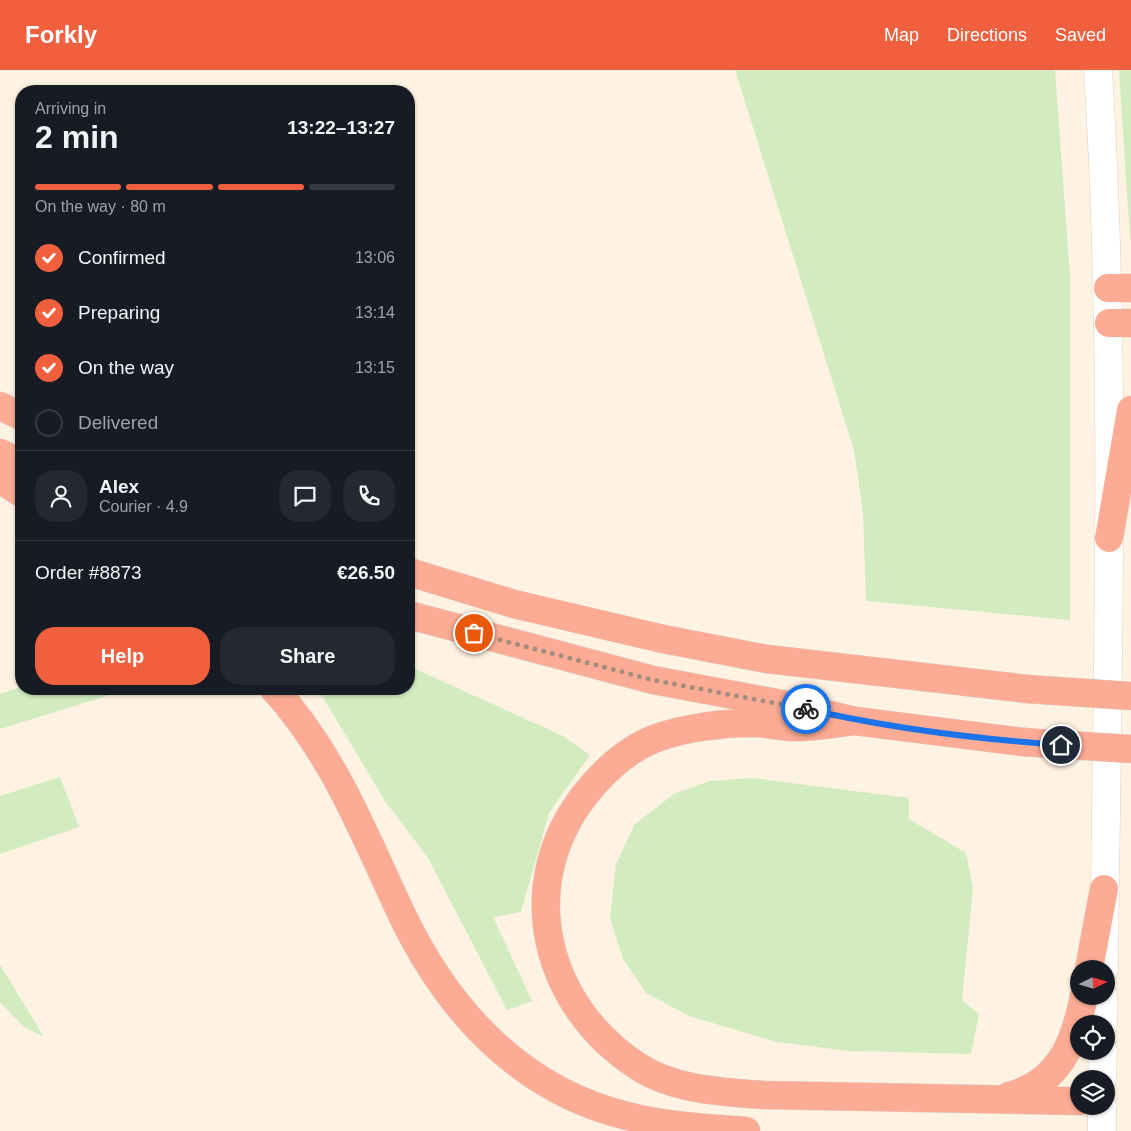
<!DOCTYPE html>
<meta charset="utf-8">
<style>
body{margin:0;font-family:Arial,sans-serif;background:#242831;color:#f1f3f6;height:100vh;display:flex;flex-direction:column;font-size:19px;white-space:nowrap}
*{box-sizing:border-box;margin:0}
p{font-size:16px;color:#9ea1a6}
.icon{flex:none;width:28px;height:28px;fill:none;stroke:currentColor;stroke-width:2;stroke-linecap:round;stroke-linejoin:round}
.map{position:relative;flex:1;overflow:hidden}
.sheet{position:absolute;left:15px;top:15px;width:400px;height:610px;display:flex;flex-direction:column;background:#171b24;border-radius:20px;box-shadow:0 1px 4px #0004}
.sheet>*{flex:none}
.needle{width:32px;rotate:85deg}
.buttons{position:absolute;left:1070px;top:890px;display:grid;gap:10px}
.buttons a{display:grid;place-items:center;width:45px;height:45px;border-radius:50%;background:#171b24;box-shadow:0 1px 4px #0004;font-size:25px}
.pin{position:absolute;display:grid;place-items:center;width:42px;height:42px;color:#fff;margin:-21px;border:2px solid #fff;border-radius:50%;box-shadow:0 1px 5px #0007}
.courier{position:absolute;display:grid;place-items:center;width:50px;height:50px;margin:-25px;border:4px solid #1a73e8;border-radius:50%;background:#fff;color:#222;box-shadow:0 1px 6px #0007}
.summary em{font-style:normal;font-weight:700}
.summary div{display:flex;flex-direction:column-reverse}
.summary{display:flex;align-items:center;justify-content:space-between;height:85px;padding:0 20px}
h1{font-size:32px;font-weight:700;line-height:38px}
.bar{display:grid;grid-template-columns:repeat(4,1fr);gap:8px 5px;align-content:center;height:60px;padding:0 20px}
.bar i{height:6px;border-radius:4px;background:#363941}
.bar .on{background:#f0603e}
.bar p{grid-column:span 4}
.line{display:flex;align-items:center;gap:12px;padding:0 20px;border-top:1px solid #363941}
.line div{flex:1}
.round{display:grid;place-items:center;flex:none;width:52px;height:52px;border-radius:20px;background:#242831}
ol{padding:0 20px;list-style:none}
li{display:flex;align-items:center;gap:15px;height:55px}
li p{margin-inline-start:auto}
li .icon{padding:5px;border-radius:50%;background:#f0603e;color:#fff;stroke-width:4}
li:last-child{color:#9ea1a6}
li i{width:28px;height:28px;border:2px solid #363941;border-radius:50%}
.cta{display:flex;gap:10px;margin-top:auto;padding:10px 20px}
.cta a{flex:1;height:58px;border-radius:20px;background:#f0603e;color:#fff;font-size:20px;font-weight:700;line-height:58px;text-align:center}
.cta a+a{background:#242831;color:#f1f3f6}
header{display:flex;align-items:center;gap:30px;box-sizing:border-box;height:70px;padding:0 25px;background:#f0603e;color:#fff}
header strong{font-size:24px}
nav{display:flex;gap:28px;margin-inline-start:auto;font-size:18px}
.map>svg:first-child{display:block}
.green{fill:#d3ecbf}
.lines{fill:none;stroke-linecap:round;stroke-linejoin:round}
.minor-casing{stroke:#e5cfbf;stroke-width:29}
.highway-casing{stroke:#dcd3cf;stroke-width:29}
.minor{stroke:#fff;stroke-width:28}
.highway{stroke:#fcac94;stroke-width:28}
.highway-bridge-casing{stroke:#dcd3cf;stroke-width:29;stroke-linecap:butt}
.highway-bridge{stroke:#fcac94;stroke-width:28}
.done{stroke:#a68d7d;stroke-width:5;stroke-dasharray:0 9}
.route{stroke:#1a73e8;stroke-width:6}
</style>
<header>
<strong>Forkly</strong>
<nav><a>Map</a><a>Directions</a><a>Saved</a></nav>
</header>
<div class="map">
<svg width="1131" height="1061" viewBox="0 0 1131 1061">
<rect width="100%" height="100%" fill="#fef2e2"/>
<!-- green -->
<path class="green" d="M 735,0 L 1055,0 L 1070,207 L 1070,550 L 866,531 L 863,443 L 854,380 Z
M 1119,0 L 1131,0 L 1131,171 L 1130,169 Z
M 409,596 L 563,666 L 590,685 L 549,743 L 521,842 L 493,847 L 532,931 L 507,940 L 428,788 L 385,731 L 318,619 L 409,619 Z
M 21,617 L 21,619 L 129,619 L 0,659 L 0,624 Z
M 60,707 L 79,757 L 0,784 L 0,726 Z
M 753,708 L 909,728 L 909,749 L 966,783 L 973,818 L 962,930 L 979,944 L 971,984 L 848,981 L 777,972 L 689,946 L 646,923 L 623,889 L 610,848 L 616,794 L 635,754 L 674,724 L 710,711 Z
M 0,895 L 44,967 L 23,956 L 0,932 Z"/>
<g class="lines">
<!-- minor casing -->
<g class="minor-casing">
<path id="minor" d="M 1098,0 C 1117,299 1107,599 1104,899
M 1103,954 L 1103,926
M 1102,1009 L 1103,981
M 1102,1036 L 1102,1061"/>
</g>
<!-- highway casing -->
<g class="highway-casing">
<path id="highway" d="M 1108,218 L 1131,218
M 1109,253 L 1131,253
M 0,336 L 21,346
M 0,383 L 21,393
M 0,403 L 6,413 L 21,423
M 1109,468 L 1131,340
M 409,502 L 514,534 L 663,569 L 767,589 L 1027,619
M 409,545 L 653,610 L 787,635 L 855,651 L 1023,672
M 274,619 C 335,686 365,767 403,847 C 449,942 521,1020 627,1046 C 666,1056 706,1058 746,1061
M 855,651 C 836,653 815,657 795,657 C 783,657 770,654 758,653 C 727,652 682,658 654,669 C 626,680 602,703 584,726 C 514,817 545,937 639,997 C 675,1020 722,1022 763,1025 L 1079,1031
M 1089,899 L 1104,819
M 1009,1026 C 1060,1013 1075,972 1084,926"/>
</g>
<!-- minor -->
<use href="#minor" class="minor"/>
<!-- highway -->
<use href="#highway" class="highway"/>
<!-- highway-bridge casing -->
<g class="highway-bridge-casing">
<path id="highway-bridge" d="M 1027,619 L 1131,626
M 1023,672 L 1131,679"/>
</g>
<!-- highway-bridge -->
<use href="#highway-bridge" class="highway-bridge"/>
</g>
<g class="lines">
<!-- done -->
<path class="done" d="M 474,563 L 653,610 L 806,639"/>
<!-- route -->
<path class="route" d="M 806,639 C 889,658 976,669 1061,675"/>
</g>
</svg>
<div class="buttons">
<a><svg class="needle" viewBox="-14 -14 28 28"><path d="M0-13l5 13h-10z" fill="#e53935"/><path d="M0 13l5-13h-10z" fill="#9ea1a6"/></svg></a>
<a><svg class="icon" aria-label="locate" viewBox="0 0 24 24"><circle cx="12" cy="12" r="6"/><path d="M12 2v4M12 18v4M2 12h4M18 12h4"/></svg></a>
<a><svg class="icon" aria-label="layers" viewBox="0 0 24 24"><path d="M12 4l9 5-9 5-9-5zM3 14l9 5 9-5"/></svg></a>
</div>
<div class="pin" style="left:474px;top:563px;background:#ea580c"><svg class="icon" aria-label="bag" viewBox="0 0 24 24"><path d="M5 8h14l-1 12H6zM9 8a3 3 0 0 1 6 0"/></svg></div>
<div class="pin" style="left:1061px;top:675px;background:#1f2937"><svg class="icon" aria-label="home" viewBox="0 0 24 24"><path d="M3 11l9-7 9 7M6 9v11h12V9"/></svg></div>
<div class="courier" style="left:806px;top:639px"><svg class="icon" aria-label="bike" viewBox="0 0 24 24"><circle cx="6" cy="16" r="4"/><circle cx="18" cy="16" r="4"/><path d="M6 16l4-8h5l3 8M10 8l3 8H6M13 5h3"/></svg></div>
<section class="sheet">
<div class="summary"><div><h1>2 min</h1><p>Arriving in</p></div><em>13:22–13:27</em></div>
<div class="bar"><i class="on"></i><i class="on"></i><i class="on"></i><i></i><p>On the way · 80 m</p></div>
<ol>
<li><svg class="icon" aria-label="check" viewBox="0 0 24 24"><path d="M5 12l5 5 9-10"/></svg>Confirmed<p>13:06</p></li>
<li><svg class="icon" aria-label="check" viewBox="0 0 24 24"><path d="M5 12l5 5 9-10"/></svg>Preparing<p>13:14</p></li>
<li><svg class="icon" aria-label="check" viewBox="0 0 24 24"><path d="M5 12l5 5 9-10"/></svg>On the way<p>13:15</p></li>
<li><i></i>Delivered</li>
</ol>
<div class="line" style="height:90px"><a class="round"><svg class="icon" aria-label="person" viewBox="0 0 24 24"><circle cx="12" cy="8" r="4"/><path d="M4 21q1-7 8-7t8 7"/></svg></a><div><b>Alex</b><p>Courier · 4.9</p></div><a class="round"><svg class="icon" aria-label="chat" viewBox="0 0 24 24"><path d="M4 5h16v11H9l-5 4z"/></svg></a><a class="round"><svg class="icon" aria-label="phone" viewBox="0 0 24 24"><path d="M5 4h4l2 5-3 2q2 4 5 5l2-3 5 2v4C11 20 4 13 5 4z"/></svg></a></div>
<div class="line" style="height:65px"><div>Order #8873</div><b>€26.50</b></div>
<div class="cta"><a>Help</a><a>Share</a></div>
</section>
</div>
